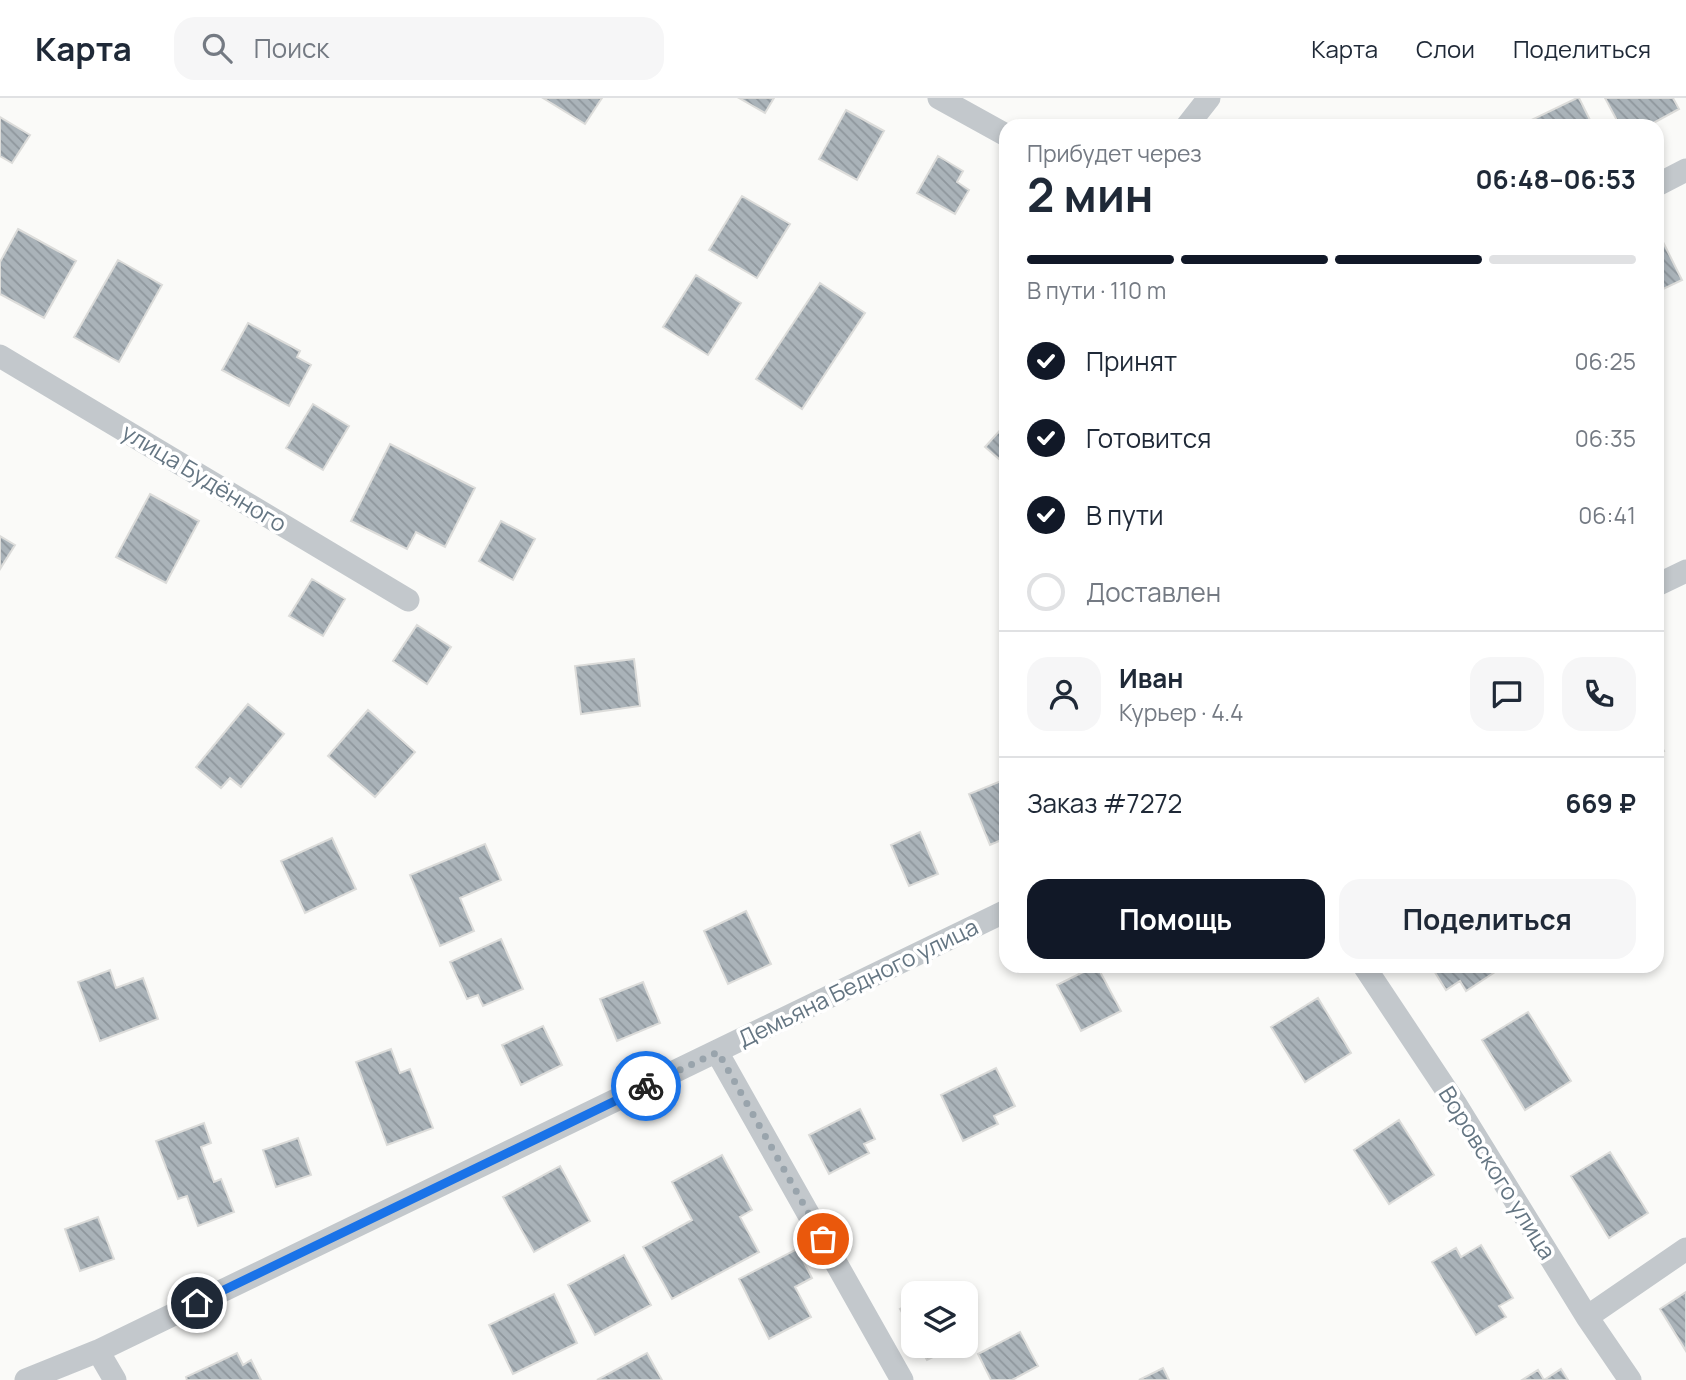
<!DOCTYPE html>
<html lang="ru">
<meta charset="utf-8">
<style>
body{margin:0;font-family:Manrope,sans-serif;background:#f6f6f7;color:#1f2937;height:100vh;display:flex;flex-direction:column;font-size:26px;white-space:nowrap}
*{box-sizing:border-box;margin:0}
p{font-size:23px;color:#747a83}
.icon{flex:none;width:38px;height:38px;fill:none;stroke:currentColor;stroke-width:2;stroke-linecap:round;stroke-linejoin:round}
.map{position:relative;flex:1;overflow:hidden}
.side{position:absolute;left:999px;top:21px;width:665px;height:854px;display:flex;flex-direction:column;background:#fff;border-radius:21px;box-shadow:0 4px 10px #0003}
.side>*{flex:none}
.fabs{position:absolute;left:901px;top:1183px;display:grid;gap:14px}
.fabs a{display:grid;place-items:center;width:77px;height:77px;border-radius:14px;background:#fff;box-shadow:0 4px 10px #0003;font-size:35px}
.pin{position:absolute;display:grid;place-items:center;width:60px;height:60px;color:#fff;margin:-30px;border:4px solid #fff;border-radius:50%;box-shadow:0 2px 7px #0007}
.courier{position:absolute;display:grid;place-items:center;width:70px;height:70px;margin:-35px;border:5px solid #1a73e8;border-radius:50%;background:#fff;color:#222;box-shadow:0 2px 9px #0007}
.summary em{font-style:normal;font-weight:700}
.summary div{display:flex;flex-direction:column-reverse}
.summary{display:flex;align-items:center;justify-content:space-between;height:119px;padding:0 28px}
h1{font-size:46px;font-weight:700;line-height:52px}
.bar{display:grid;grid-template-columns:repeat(4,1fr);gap:10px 7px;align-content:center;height:84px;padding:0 28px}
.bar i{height:9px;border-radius:5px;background:#e0e1e3}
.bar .selected{background:#111827}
.bar p{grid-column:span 4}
.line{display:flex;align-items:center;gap:18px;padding:0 28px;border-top:2px solid #e0e1e3}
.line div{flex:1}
.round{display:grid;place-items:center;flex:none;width:74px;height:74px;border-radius:21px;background:#f6f6f7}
ol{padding:0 28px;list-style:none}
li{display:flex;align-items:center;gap:21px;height:77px}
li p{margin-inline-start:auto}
li .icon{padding:7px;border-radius:50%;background:#111827;color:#fff;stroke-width:4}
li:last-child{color:#747a83}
li i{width:38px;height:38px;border:4px solid #e0e1e3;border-radius:50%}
.action{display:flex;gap:14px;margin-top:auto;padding:14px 28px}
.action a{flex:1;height:80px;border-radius:21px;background:#111827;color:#fff;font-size:28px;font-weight:700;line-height:80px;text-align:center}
.action a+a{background:#f6f6f7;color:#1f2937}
header{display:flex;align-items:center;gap:42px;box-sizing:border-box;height:98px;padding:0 35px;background:#fff;border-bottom:2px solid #e0e1e3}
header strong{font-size:33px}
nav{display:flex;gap:38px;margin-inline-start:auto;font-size:24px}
.search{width:490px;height:63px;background:#f6f6f7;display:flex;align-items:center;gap:18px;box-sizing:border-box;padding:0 24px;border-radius:21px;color:#747a83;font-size:26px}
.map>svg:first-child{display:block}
.building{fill:url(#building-back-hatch);stroke:#dcdcda;stroke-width:2}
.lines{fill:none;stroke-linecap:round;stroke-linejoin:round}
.street{stroke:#c3c8cc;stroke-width:23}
.done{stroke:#99a4ac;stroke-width:7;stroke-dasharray:0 12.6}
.route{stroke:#1a73e8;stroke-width:9}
.labels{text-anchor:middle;stroke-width:7;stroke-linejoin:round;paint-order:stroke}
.street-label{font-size:23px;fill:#657683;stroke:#fff}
</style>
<header>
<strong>Карта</strong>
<div class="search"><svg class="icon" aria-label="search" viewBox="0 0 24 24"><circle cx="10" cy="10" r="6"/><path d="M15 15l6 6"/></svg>Поиск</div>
<nav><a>Карта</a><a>Слои</a><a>Поделиться</a></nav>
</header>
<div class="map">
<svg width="1686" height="1282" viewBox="0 0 1686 1282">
<defs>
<pattern id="building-back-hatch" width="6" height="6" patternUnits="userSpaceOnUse" patternTransform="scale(1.75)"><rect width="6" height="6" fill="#aab3b9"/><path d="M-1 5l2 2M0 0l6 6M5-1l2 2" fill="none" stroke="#8e969c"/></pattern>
</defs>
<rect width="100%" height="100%" fill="#fafaf8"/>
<!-- building -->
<path class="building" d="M 543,0 L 602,0 L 585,26 Z
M 739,0 L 774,0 L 765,15 Z
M 1577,0 L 1579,0 L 1593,28 L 1524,28 L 1523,26 Z
M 1605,0 L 1673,0 L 1679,11 L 1648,28 L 1620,28 Z
M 846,12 L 884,33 L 857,82 L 819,61 Z
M 0,19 L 30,37 L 12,65 L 0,58 Z
M 938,58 L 963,73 L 957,84 L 969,92 L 955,116 L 917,95 Z
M 742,98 L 790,126 L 757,180 L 709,152 Z
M 18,131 L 76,163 L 44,220 L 0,196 L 0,164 Z
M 1657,132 L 1682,182 L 1657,194 Z
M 118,162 L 162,187 L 119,264 L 74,239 Z
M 696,177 L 741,205 L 708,257 L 663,229 Z
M 820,185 L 865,215 L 802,311 L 756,281 Z
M 248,225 L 300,253 L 297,259 L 311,267 L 289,308 L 222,272 Z
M 313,306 L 349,328 L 323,372 L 286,350 Z
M 1003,329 L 1006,331 L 1006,367 L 985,349 Z
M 390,346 L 475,390 L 445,449 L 416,434 L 407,451 L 351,423 Z
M 150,396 L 199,423 L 166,485 L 116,459 Z
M 501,423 L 535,441 L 513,482 L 479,463 Z
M 0,438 L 15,447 L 0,471 Z
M 312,481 L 345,501 L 323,538 L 289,518 Z
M 417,527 L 451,549 L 427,586 L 393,563 Z
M 634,561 L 640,608 L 581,616 L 575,568 Z
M 248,606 L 284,636 L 241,689 L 230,680 L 221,690 L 196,669 Z
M 368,612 L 415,654 L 375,699 L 328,658 Z
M 1657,640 L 1664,653 L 1657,657 Z
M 1006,681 L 1006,740 L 990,747 L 969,696 Z
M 920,734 L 938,776 L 909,788 L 891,747 Z
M 332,740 L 356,791 L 305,815 L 281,763 Z
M 485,746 L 501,782 L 460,800 L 474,833 L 440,848 L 410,777 Z
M 746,813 L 771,866 L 728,886 L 704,833 Z
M 501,841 L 523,891 L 483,908 L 478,897 L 467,901 L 450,864 Z
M 1095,868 L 1097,868 L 1121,913 L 1081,933 L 1057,887 Z
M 1431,868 L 1495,868 L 1498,872 L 1466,893 L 1460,883 L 1446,892 Z
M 110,872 L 116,890 L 143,880 L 158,921 L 100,943 L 78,884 Z
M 643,884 L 660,925 L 617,943 L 600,901 Z
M 1318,900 L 1351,955 L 1305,984 L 1271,929 Z
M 1528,914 L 1571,983 L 1525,1012 L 1482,942 Z
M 543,928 L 562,967 L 521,987 L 502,947 Z
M 391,951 L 400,975 L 410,971 L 433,1030 L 387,1047 L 356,964 Z
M 996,970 L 1015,1008 L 994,1018 L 998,1026 L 963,1043 L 941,997 Z
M 860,1011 L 875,1041 L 864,1046 L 869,1055 L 829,1076 L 809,1037 Z
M 1399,1022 L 1434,1077 L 1389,1106 L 1354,1052 Z
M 204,1025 L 211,1045 L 201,1049 L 214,1084 L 221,1081 L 234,1114 L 198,1128 L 187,1098 L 178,1101 L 156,1043 Z
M 298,1040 L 311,1077 L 276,1089 L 263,1052 Z
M 1610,1054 L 1648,1115 L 1609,1140 L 1571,1078 Z
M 722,1057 L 752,1112 L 740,1119 L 759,1154 L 672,1201 L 643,1149 L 692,1122 L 672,1084 Z
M 560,1068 L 590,1123 L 534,1154 L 503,1099 Z
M 98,1119 L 114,1161 L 80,1173 L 65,1131 Z
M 1481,1147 L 1513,1200 L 1499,1208 L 1506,1219 L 1476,1237 L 1432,1164 L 1456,1150 L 1461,1159 Z
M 797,1151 L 812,1180 L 795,1189 L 811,1219 L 769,1241 L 739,1181 Z
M 624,1157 L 651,1207 L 595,1237 L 568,1187 Z
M 1686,1194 L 1686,1253 L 1660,1211 Z
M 554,1196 L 577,1245 L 513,1276 L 489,1227 Z
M 914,1204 L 914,1236 L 900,1211 Z
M 1020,1234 L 1038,1268 L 1012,1282 L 991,1282 L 978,1256 Z
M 919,1248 L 955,1248 L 927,1262 Z
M 237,1255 L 243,1267 L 251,1262 L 261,1282 L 187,1282 L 186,1279 Z
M 647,1255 L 662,1282 L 597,1282 Z
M 1163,1270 L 1169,1282 L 1139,1282 Z
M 1561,1271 L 1568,1282 L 1544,1282 Z
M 1538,1272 L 1544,1282 L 1522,1282 Z"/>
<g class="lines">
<!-- street -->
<path class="street" d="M 939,0 L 1006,37
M 1187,28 L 1209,0
M 1657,87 L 1686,72
M 0,258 L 408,502
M 1657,487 L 1686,473
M 1364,868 L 1455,1005 L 1587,1219 L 1630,1282
M 717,954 L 902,1282
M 1587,1219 L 1686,1151
M 98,1253 L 115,1282
M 26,1282 L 98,1253 L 1006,813"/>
</g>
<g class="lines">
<!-- done -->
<path class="done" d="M 646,988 L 718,954 L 823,1141"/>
<!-- route -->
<path class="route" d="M 197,1205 L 646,988"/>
</g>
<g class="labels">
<!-- street labels -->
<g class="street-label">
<text transform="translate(204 380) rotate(31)" y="8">улица Будённого</text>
<text transform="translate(858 885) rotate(-26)" y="8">Демьяна Бедного улица</text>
<text transform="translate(1497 1075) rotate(58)" y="8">Воровского улица</text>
</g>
</g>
</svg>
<div class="fabs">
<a><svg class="icon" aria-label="layers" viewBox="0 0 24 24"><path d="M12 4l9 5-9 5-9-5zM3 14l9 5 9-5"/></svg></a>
</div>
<div class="pin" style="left:823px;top:1141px;background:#ea580c"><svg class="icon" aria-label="bag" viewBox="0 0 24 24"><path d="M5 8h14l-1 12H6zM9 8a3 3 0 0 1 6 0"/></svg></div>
<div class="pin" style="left:197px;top:1205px;background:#1f2937"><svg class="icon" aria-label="home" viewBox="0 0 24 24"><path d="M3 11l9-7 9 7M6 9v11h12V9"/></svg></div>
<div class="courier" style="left:646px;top:988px"><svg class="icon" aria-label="bike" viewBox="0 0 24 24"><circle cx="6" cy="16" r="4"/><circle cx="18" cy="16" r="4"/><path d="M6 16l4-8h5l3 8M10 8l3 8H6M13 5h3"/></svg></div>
<section class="side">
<div class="summary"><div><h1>2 мин</h1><p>Прибудет через</p></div><em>06:48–06:53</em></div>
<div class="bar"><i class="selected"></i><i class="selected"></i><i class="selected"></i><i></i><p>В пути · 110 m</p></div>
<ol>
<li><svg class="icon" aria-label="check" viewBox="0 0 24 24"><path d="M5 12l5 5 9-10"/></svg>Принят<p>06:25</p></li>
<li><svg class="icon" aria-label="check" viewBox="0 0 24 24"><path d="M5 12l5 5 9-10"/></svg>Готовится<p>06:35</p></li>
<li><svg class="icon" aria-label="check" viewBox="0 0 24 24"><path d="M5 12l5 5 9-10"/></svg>В пути<p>06:41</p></li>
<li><i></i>Доставлен</li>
</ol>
<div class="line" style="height:126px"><a class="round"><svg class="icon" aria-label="person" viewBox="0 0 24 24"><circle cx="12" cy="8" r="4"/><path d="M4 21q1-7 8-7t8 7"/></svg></a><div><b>Иван</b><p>Курьер · 4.4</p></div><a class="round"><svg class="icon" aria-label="chat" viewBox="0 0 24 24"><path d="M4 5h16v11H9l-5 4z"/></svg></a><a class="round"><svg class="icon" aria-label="phone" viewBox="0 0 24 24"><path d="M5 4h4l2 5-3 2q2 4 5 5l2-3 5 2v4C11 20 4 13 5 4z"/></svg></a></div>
<div class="line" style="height:91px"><div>Заказ #7272</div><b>669 ₽</b></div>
<div class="action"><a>Помощь</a><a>Поделиться</a></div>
</section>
</div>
